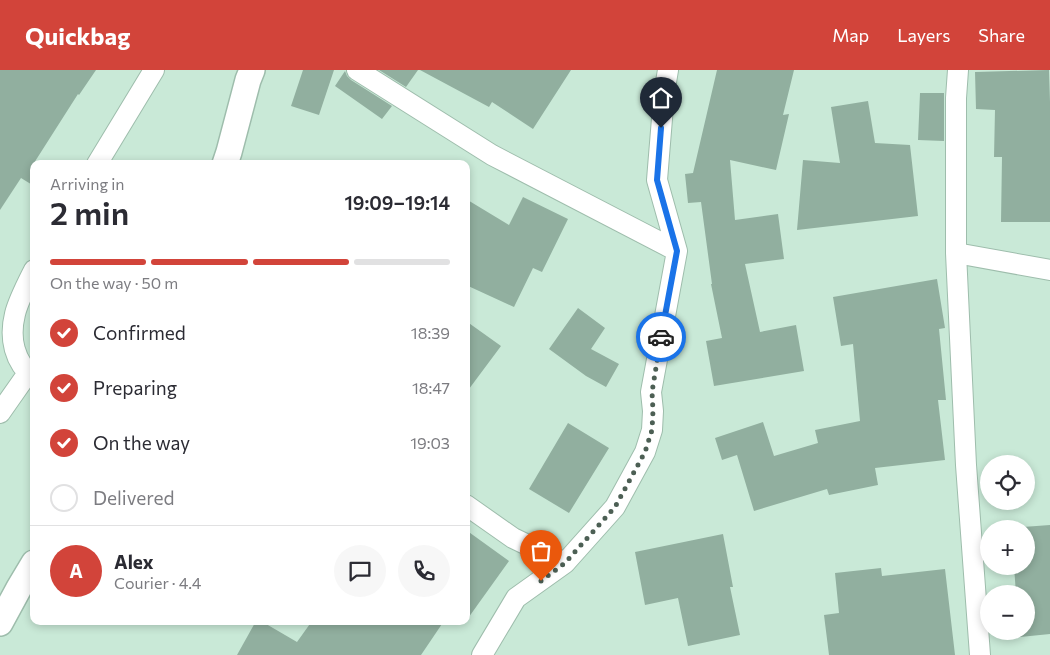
<!DOCTYPE html>
<meta charset="utf-8">
<style>
body{margin:0;font-family:Commissioner,sans-serif;background:#f7f7f7;color:#2b2b33;height:100vh;display:flex;flex-direction:column;font-size:19px;white-space:nowrap}
*{box-sizing:border-box;margin:0}
p{font-size:16px;color:#7c7c81}
.icon{flex:none;width:28px;height:28px;fill:none;stroke:currentColor;stroke-width:2;stroke-linecap:round;stroke-linejoin:round}
.map{position:relative;flex:1;overflow:hidden}
.panel{position:absolute;left:30px;top:90px;width:440px;height:465px;display:flex;flex-direction:column;background:#fff;border-radius:10px;box-shadow:0 2px 8px #0003}
.panel>*{flex:none}
.fabs{position:absolute;left:980px;top:385px;display:grid;gap:10px}
.fabs a{display:grid;place-items:center;width:55px;height:55px;border-radius:50%;background:#fff;box-shadow:0 2px 8px #0003;font-size:25px}
.pin{position:absolute;display:grid;place-items:center;width:42px;height:42px;color:#fff;margin:-51px -21px;border-radius:50% 50% 50% 0;rotate:-45deg;box-shadow:0 0 5px #0007}
.pin .icon{rotate:45deg}
.courier{position:absolute;display:grid;place-items:center;width:50px;height:50px;margin:-25px;border:4px solid #1a73e8;border-radius:50%;background:#fff;color:#222;box-shadow:0 1px 6px #0007}
.summary em{font-style:normal;font-weight:600}
.summary div{display:flex;flex-direction:column-reverse}
.summary{display:flex;align-items:center;justify-content:space-between;height:85px;padding:0 20px}
h1{font-size:32px;font-weight:600;line-height:38px}
.bar{display:grid;grid-template-columns:repeat(4,1fr);gap:8px 5px;align-content:center;height:60px;padding:0 20px}
.bar i{height:6px;border-radius:4px;background:#e1e1e2}
.bar .on{background:#d2443a}
.bar p{grid-column:span 4}
.line{display:flex;align-items:center;gap:12px;padding:0 20px;border-top:1px solid #e1e1e2}
.line div{flex:1}
.round{display:grid;place-items:center;flex:none;width:52px;height:52px;border-radius:26px;background:#f7f7f7}
ol{padding:0 20px;list-style:none}
li{display:flex;align-items:center;gap:15px;height:55px}
li p{margin-inline-start:auto}
li .icon{padding:5px;border-radius:50%;background:#d2443a;color:#fff;stroke-width:4}
li:last-child{color:#7c7c81}
li i{width:28px;height:28px;border:2px solid #e1e1e2;border-radius:50%}
header{display:flex;align-items:center;gap:30px;box-sizing:border-box;height:70px;padding:0 25px;background:#d2443a;color:#fff}
header strong{font-size:24px}
nav{display:flex;gap:28px;margin-inline-start:auto;font-size:18px}
.map>svg:first-child{display:block}
.building{fill:#91af9f}
.lines{fill:none;stroke-linecap:round;stroke-linejoin:round}
.minor-casing{stroke:#9ebdac;stroke-width:22}
.tertiary-casing{stroke:#9ebdac;stroke-width:28}
.minor{stroke:#fff;stroke-width:20}
.tertiary{stroke:#fff;stroke-width:25}
.done{stroke:#4c5f54;stroke-width:5;stroke-dasharray:0 9}
.route{stroke:#1a73e8;stroke-width:6}
</style>
<header>
<strong>Quickbag</strong>
<nav><a>Map</a><a>Layers</a><a>Share</a></nav>
</header>
<div class="map">
<svg width="1050" height="585" viewBox="0 0 1050 585">
<rect width="100%" height="100%" fill="#c9e9d7"/>
<!-- building -->
<path class="building" d="M 0,0 L 96,0 L 79,25 L 78,24 L 34,93 L 34,116 L 21,108 L 0,140 Z
M 303,0 L 334,0 L 319,45 L 291,36 Z
M 379,0 L 418,0 L 406,17 Z
M 420,0 L 571,0 L 533,59 L 492,32 L 489,37 Z
M 717,0 L 794,0 L 783,45 L 789,44 L 776,100 L 730,90 L 735,150 L 778,144 L 784,189 L 745,194 L 760,262 L 796,255 L 804,301 L 714,316 L 706,271 L 722,268 L 711,214 L 712,214 L 701,132 L 688,133 L 685,104 L 693,103 Z
M 1049,0 L 1050,32 L 1050,152 L 1001,152 L 1002,87 L 994,87 L 995,40 L 976,39 L 975,2 Z
M 345,1 L 347,6 L 351,10 L 392,36 L 382,49 L 335,16 Z
M 920,23 L 944,23 L 944,71 L 918,70 Z
M 868,31 L 875,73 L 910,75 L 918,146 L 797,160 L 803,90 L 840,93 L 831,37 Z
M 523,127 L 568,149 L 542,202 L 533,198 L 514,237 L 466,215 L 466,129 L 509,155 Z
M 937,209 L 945,258 L 939,259 L 946,330 L 938,330 L 945,390 L 875,398 L 878,415 L 829,425 L 827,419 L 754,441 L 737,385 L 722,390 L 715,368 L 763,352 L 774,386 L 818,373 L 815,360 L 860,351 L 853,274 L 841,276 L 833,227 Z
M 578,238 L 605,258 L 591,279 L 619,294 L 606,317 L 586,306 L 549,279 Z
M 466,251 L 501,276 L 466,323 Z
M 568,353 L 609,378 L 569,443 L 529,419 Z
M 1050,455 L 1050,564 L 1020,567 L 1019,561 L 1026,561 L 1026,524 L 1016,524 L 1014,496 L 1026,496 L 1026,459 L 1011,458 Z
M 466,460 L 509,491 L 466,551 Z
M 723,464 L 733,517 L 730,517 L 740,565 L 688,576 L 678,528 L 645,535 L 635,482 Z
M 881,498 L 882,506 L 945,499 L 955,585 L 829,585 L 824,545 L 839,543 L 835,503 Z
M 256,551 L 261,551 L 297,572 L 312,551 L 444,551 L 421,585 L 237,585 Z"/>
<g class="lines">
<!-- minor casing -->
<g class="minor-casing">
<path id="minor" d="M 357,0 L 492,85 L 677,181
M 958,0 L 956,28 L 956,183 L 966,395 L 980,585
M 97,94 L 154,0
M 956,183 L 1050,200
M 34,200 C 28,212 18,231 15,244 C 9,268 14,292 34,308
M 0,343 L 28,303
M 466,435 L 513,468 L 565,493
M 482,585 L 516,528 L 565,493 L 615,437 L 645,382 L 652,360 L 653,341 L 651,322 L 677,181 L 657,110 L 664,24 L 668,0"/>
</g>
<!-- tertiary casing -->
<g class="tertiary-casing">
<path id="tertiary" d="M 225,94 L 229,82 L 248,10 L 252,0
M 0,553 L 19,518 L 34,493"/>
</g>
<!-- minor -->
<use href="#minor" class="minor"/>
<!-- tertiary -->
<use href="#tertiary" class="tertiary"/>
</g>
<g class="lines">
<!-- done -->
<path class="done" d="M 541,511 L 565,493 L 615,437 L 645,382 L 652,360 L 653,341 L 652,322 L 661,267"/>
<!-- route -->
<path class="route" d="M 661,58 L 657,110 L 677,181 L 661,267"/>
</g>
</svg>
<div class="fabs">
<a><svg class="icon" aria-label="locate" viewBox="0 0 24 24"><circle cx="12" cy="12" r="6"/><path d="M12 2v4M12 18v4M2 12h4M18 12h4"/></svg></a>
<a>+</a>
<a>−</a>
</div>
<div class="pin" style="left:541px;top:511px;background:#ea580c"><svg class="icon" aria-label="bag" viewBox="0 0 24 24"><path d="M5 8h14l-1 12H6zM9 8a3 3 0 0 1 6 0"/></svg></div>
<div class="pin" style="left:661px;top:58px;background:#1f2937"><svg class="icon" aria-label="home" viewBox="0 0 24 24"><path d="M3 11l9-7 9 7M6 9v11h12V9"/></svg></div>
<div class="courier" style="left:661px;top:267px"><svg class="icon" aria-label="car" viewBox="0 0 24 24"><path d="M5 17H2v-5l4-1 3-4h7l3 4 3 1v5h-3M9 17h6M6 11h13"/><circle cx="7" cy="17" r="2"/><circle cx="17" cy="17" r="2"/></svg></div>
<section class="panel">
<div class="summary"><div><h1>2 min</h1><p>Arriving in</p></div><em>19:09–19:14</em></div>
<div class="bar"><i class="on"></i><i class="on"></i><i class="on"></i><i></i><p>On the way · 50 m</p></div>
<ol>
<li><svg class="icon" aria-label="check" viewBox="0 0 24 24"><path d="M5 12l5 5 9-10"/></svg>Confirmed<p>18:39</p></li>
<li><svg class="icon" aria-label="check" viewBox="0 0 24 24"><path d="M5 12l5 5 9-10"/></svg>Preparing<p>18:47</p></li>
<li><svg class="icon" aria-label="check" viewBox="0 0 24 24"><path d="M5 12l5 5 9-10"/></svg>On the way<p>19:03</p></li>
<li><i></i>Delivered</li>
</ol>
<div class="line" style="height:90px"><b class="round" style="background:#d2443a;color:#fff">A</b><div><b>Alex</b><p>Courier · 4.4</p></div><a class="round"><svg class="icon" aria-label="chat" viewBox="0 0 24 24"><path d="M4 5h16v11H9l-5 4z"/></svg></a><a class="round"><svg class="icon" aria-label="phone" viewBox="0 0 24 24"><path d="M5 4h4l2 5-3 2q2 4 5 5l2-3 5 2v4C11 20 4 13 5 4z"/></svg></a></div>
</section>
</div>
